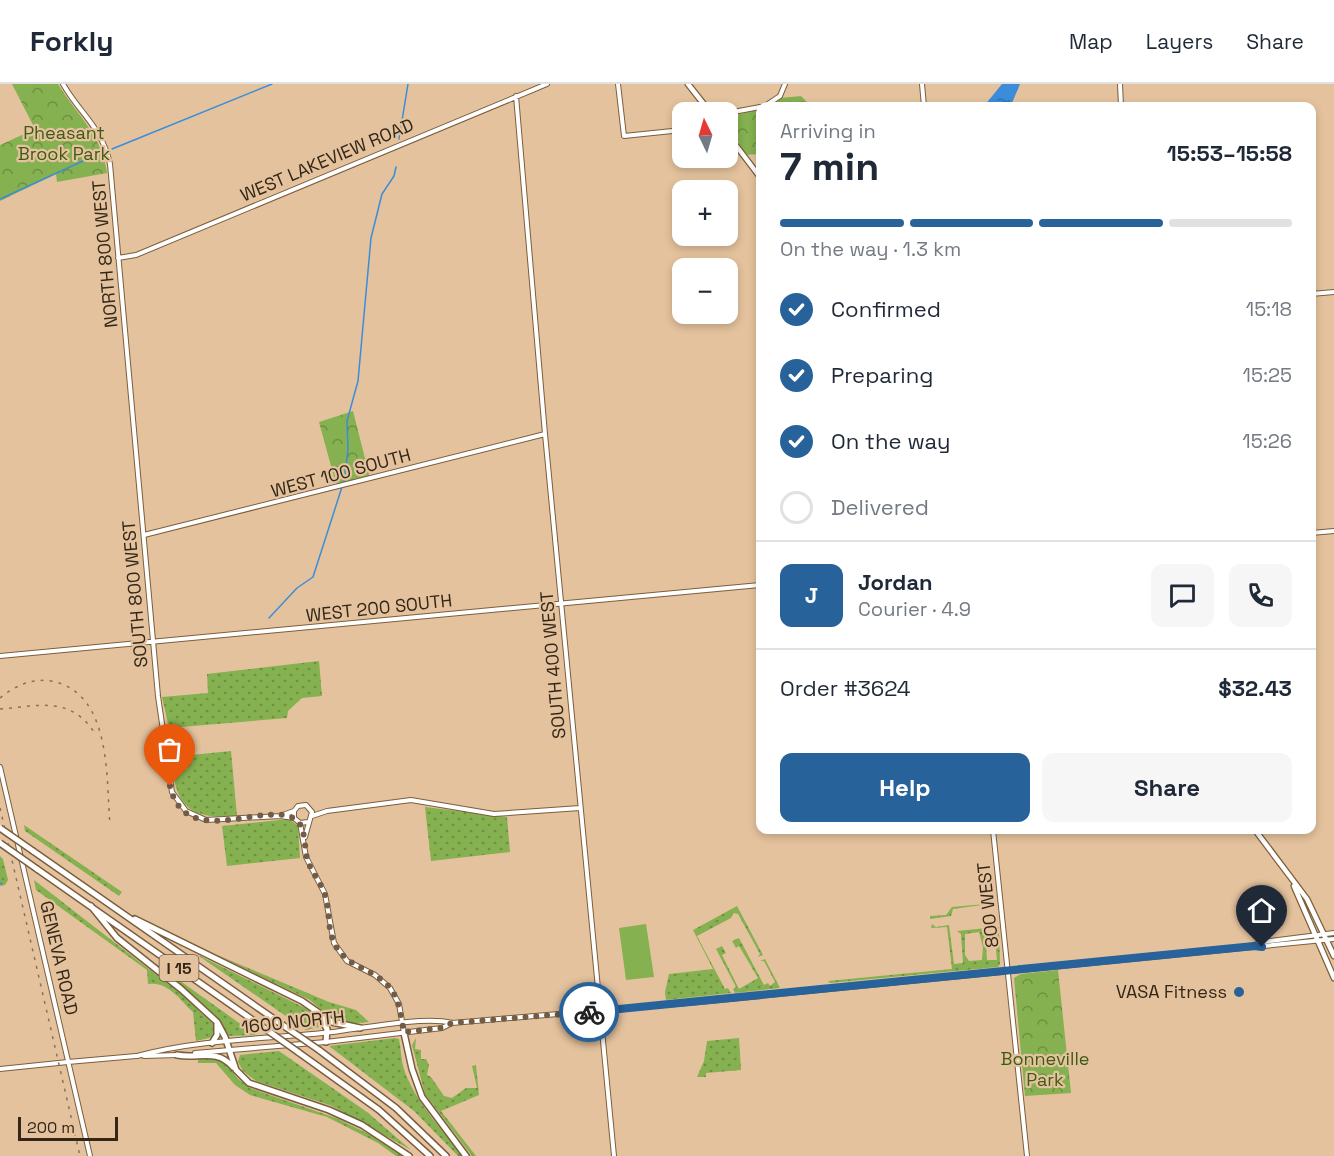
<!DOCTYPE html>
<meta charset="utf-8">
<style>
body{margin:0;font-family:"Space Grotesk",sans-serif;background:#f6f6f7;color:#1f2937;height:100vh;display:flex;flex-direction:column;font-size:22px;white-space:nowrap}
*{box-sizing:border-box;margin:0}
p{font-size:20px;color:#747a83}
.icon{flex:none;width:33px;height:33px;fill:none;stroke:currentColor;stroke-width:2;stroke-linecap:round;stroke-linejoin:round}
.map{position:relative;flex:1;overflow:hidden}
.drawer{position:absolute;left:756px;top:18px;width:560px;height:732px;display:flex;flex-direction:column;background:#fff;border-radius:12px;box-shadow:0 3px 9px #0003}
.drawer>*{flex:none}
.needle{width:39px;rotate:355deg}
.tools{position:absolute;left:672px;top:18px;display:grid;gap:12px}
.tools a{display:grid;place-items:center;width:66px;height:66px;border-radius:12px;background:#fff;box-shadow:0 3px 9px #0003;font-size:30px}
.scale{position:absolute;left:18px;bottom:15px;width:100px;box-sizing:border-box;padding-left:6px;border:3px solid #332718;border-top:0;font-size:16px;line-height:21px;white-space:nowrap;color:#332718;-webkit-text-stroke:4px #e4c29d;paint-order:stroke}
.pin{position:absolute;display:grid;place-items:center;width:51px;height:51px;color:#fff;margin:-62px -26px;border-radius:50% 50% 50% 0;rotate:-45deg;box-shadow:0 0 6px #0007}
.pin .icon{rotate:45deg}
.courier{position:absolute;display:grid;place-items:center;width:60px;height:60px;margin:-30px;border:4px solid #27629a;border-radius:50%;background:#fff;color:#222;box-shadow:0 2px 8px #0007}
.summary em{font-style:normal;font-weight:700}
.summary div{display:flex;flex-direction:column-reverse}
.summary{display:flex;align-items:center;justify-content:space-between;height:102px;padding:0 24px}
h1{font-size:39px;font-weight:700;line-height:45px}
.bar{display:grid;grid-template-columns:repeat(4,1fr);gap:9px 6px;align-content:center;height:72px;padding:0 24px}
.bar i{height:8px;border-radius:4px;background:#e0e1e3}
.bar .current{background:#27629a}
.bar p{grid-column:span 4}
.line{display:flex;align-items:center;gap:15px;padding:0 24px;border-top:2px solid #e0e1e3}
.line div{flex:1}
.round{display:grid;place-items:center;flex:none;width:63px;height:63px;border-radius:12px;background:#f6f6f7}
ol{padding:0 24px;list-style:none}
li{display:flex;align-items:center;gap:18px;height:66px}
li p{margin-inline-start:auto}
li .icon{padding:6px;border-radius:50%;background:#27629a;color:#fff;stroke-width:4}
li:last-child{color:#747a83}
li i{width:33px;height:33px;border:3px solid #e0e1e3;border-radius:50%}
.primary-button{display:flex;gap:12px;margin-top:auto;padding:12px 24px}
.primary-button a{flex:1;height:69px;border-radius:12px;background:#27629a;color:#fff;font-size:24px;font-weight:700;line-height:69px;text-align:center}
.primary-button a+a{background:#f6f6f7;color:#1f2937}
header{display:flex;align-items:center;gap:36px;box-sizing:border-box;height:84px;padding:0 30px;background:#fff;border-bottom:2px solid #e0e1e3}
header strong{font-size:28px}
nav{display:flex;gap:33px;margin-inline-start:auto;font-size:21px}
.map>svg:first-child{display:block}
.grass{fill:url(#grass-dots);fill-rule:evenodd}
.park{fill:url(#park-crowns)}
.pitch{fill:#85b150}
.water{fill:url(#water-ripples)}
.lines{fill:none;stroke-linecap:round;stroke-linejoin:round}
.stream{stroke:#3b8dd9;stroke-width:1.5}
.tertiary-casing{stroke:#7c5e3c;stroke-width:6}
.secondary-casing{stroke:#7c5e3c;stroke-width:6}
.primary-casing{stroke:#7c5e3c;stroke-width:7}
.motorway-casing{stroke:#7c5e3c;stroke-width:8}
.tertiary{stroke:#fff;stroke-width:4}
.secondary{stroke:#fff;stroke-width:4}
.primary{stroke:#fff;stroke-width:4.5}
.motorway{stroke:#fff;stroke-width:5}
.rail{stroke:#887258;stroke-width:1.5;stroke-dasharray:3 6;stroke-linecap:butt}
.motorway-bridge-casing{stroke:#7c5e3c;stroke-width:8;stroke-linecap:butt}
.motorway-bridge{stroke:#fff;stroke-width:5}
.done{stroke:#715d47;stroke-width:6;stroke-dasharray:0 10.8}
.route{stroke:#27629a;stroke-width:8}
.poi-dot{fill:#27629a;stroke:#e4c29d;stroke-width:2}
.labels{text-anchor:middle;stroke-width:4.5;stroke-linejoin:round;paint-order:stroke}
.shield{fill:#e4c29d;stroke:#685640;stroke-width:1.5}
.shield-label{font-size:16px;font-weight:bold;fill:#332718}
.park-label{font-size:18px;fill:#3e5b15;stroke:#e4c29d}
.street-label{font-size:18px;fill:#332718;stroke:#e4c29d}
.poi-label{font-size:18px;fill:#332718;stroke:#e4c29d;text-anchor:end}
</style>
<header>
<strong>Forkly</strong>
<nav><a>Map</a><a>Layers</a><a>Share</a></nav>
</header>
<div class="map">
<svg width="1334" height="1072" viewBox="0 0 1334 1072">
<defs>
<pattern id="grass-dots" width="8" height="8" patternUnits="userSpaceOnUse" patternTransform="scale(1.5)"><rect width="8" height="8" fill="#85b150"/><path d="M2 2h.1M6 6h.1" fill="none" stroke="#6d9041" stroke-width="1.8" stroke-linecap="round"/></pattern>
<pattern id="park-crowns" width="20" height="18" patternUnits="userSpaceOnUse" patternTransform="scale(1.5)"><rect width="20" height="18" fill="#85b150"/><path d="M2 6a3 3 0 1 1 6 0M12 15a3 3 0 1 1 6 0" fill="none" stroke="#6d9041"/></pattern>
<pattern id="water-ripples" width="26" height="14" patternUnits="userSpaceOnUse" patternTransform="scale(1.5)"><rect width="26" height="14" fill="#3b8dd9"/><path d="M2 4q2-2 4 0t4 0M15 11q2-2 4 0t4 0" fill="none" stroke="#3273af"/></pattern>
</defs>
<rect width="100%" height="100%" fill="#e4c29d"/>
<!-- grass -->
<path class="grass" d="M 319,577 L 322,612 L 302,614 L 288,627 L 287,634 L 169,644 L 162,613 L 208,609 L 207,590 Z
M 231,667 L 237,732 C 188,736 174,721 172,673 Z
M 425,723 L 507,733 L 510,768 L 431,777 Z
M 289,735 L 298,742 L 300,774 L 227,782 L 222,742 Z
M 24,741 L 122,808 L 119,812 L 25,747 Z
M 0,772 L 3,775 L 8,796 L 5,801 L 0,802 Z
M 34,796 L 181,910 L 215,942 L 216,949 L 213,953 L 196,957 L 193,928 C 179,915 168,897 148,900 L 147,886 L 36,806 Z
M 996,819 L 953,825 L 951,832 L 930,835 L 930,832 L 946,831 L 952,823 Z
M 737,822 L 763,871 L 758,873 L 760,870 L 738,830 L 734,829 L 731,834 L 697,852 L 725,905 L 728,904 L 731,909 L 666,916 L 665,908 L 669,890 L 713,885 L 693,846 Z
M 932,840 L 936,843 L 949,841 L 954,880 L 963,879 L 961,850 L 957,847 L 987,844 L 985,848 L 987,876 L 997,876 L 994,843 L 999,843 L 1000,880 L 998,883 L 830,899 L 828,897 L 952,885 L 947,843 L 931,844 ZM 979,848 L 983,863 L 982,876 L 969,877 L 965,871 L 965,850 Z
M 739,854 L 764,901 L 768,899 L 770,902 L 775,898 L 764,877 L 760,877 L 765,875 L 780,904 L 735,909 L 733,905 L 736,903 L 716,865 L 722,862 L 726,869 L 722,871 L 739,905 L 758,894 L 739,862 L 736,864 L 732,857 Z
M 196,870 L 307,925 L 319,936 L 319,943 L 306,946 Z
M 215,870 L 329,918 L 356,926 L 369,938 L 347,940 L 334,937 L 310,916 Z
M 155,879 L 256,951 L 229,952 L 216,932 Z
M 395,954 L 399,955 C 401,964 401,974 403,982 C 413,1016 442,1045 463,1072 L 458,1072 L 414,1027 L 329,962 Z
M 416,954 L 415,965 L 421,966 L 421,975 L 426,975 L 429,981 L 427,991 L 431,993 L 444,1012 L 452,1014 L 466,1004 L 477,1004 L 472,982 L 476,981 L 479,1011 L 441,1027 L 476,1072 L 472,1072 L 425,1010 L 412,961 Z
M 739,954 L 741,986 L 706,989 L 706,993 L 697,993 L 704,977 L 707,957 Z
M 279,967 L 367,1028 L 411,1066 L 332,1022 L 256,997 L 243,987 L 238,978 L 240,971 Z
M 214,974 L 226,978 L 237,994 L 250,1004 L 336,1034 L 381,1056 L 404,1072 L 396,1072 L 378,1059 L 327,1033 L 250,1011 L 235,1001 L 216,979 L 198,979 L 198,975 Z"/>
<!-- park -->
<path class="park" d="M 12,0 L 58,0 C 77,31 102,51 107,89 L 57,98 L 56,90 L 0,117 L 0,61 L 35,45 Z
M 801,12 L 811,22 L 770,22 L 780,14 Z
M 760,25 L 760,70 L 744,71 L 728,33 Z
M 353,327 L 370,394 L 337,404 L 319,338 Z
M 1058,886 L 1071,1009 L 1025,1012 L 1014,894 L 1021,890 Z"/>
<!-- pitch -->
<path class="pitch" d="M 28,57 L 28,71 L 18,80 L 13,63 Z
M 8,65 L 13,82 L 0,81 L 0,68 Z
M 646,840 L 654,893 L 626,896 L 619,844 Z"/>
<!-- water -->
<path class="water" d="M 1002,0 L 1020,0 L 1012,19 L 1017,22 L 984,22 Z"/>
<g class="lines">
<!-- stream -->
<path class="stream" d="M 399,55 L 408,0
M 112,65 L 272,0
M 0,115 L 98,70
M 344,398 L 348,365 L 347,337 L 358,297 L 371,154 L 382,110 L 394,92 L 396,83
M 269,534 L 297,504 L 313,493 L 342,403
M 0,799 L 2,800"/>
<!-- tertiary casing -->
<g class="tertiary-casing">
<path id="tertiary" d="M 63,0 C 80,30 102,43 110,80 L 158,612 L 172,708 L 186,727 L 206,736 L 280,732 L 294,734
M 618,0 L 624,52 L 682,46
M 922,0 L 924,22
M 1120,0 L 1121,22
M 516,12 L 545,350 L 614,1072
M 765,22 L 780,12 L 785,0
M 728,29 L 760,23
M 118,174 L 136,171 L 547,0
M 1311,210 L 1334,208
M 1311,449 L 1334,447
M 144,451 L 545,350
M 0,572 L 760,501
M 280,732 L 294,727
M 312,732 L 327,727 L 411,716 L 494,730 L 580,724
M 300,739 L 306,773 L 325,810 L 334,859 L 347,877 L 375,891 L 390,904 L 399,920 L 404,949
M 993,746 L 1027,1072
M 305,753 L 312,728 L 306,721 L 298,722 L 294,727 L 294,734 L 300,739 L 308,738
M 0,985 L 68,978"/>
</g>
<!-- secondary casing -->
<g class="secondary-casing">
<path id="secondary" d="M 0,683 L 90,1072
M 1254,861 L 1262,858 L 1334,849
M 195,969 L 326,958 L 442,944 L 452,939
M 137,972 C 200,955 268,955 333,948 C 364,944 424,932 452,939 L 700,918 L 1334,855
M 144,972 L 178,971
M 68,978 L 136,972"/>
</g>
<!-- primary casing -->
<g class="primary-casing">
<path id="primary" d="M 688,0 L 710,28
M 728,51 L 760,93
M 1255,746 L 1307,815 L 1334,872
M 1294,802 L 1334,894"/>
</g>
<!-- motorway casing -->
<g class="motorway-casing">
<path id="motorway" d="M 33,767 L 287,944
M 37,785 L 267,946
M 91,822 L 117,854 L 181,905 L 217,938 L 225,953 L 236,986 L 249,999 L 329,1026 L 362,1041 L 409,1072
M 135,835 L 302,917 L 332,938 L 360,944
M 320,932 L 327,945 L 326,958
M 404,949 L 412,985 L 422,1013 L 466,1072
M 212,959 L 217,951 L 217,940
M 319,966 L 396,1024 L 446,1072
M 298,968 L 379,1026 L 430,1072
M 177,971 C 200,975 216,964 233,983"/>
</g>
<!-- tertiary -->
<use href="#tertiary" class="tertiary"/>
<!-- secondary -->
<use href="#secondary" class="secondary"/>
<!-- primary -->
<use href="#primary" class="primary"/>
<!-- motorway -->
<use href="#motorway" class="motorway"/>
<!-- rail -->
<path class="rail" d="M 0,614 C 15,602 31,594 51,597 C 112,608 106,694 110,741
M 0,625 C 40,622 71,611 96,651
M 0,724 L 80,1072"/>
<!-- motorway-bridge casing -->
<g class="motorway-bridge-casing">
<path id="motorway-bridge" d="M 0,744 L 33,767
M 0,759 L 37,785
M 287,944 L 319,966
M 267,946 L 298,968"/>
</g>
<!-- motorway-bridge -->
<use href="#motorway-bridge" class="motorway-bridge"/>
</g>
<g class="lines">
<!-- done -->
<path class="done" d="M 170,702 C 185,768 264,716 295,735 C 306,742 304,762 307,774 C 310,787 321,798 325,811 C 330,825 327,841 333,856 C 344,885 374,883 391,905 C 400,918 401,934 404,948 L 441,944 L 452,939 L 589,928"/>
<!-- route -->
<path class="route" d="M 589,928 L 1254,862 L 1262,863"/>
</g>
<!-- markers -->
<circle class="poi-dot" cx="1239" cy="908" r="6"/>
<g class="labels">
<!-- shield labels -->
<rect class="shield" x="159.5" y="871" width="39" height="26" rx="4.5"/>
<g class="shield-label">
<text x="179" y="890">I 15</text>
</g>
<!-- park labels -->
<g class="park-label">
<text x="64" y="55">Pheasant<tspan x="64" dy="21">Brook Park</tspan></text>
<text x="1045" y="981">Bonneville<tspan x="1045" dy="21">Park</tspan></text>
</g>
<!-- street labels -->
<g class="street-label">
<text transform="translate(327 76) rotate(-23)" y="6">WEST LAKEVIEW ROAD</text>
<text transform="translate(105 170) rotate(-95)" y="6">NORTH 800 WEST</text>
<text transform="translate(341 389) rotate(-15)" y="6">WEST 100 SOUTH</text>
<text transform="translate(135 510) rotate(-95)" y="6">SOUTH 800 WEST</text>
<text transform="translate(379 524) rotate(-6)" y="6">WEST 200 SOUTH</text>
<text transform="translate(553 581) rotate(-95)" y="6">SOUTH 400 WEST</text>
<text transform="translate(988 821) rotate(-96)" y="6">800 WEST</text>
<text transform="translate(59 874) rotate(77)" y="6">GENEVA ROAD</text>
<text transform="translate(293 938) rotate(-6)" y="6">1600 NORTH</text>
</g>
<!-- poi labels -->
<g class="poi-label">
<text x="1227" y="914">VASA Fitness</text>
</g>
</g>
</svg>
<div class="tools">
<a><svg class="needle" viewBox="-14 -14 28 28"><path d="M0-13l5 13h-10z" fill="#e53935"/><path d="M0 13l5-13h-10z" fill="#747a83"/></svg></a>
<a>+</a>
<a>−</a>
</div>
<div class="scale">200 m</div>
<div class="pin" style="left:170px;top:702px;background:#ea580c"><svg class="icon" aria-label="bag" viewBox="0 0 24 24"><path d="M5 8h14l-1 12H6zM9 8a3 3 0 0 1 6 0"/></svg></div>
<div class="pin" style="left:1262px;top:863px;background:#1f2937"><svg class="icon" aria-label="home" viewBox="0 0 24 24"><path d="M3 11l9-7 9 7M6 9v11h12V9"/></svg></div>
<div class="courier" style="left:589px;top:928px"><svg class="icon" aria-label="bike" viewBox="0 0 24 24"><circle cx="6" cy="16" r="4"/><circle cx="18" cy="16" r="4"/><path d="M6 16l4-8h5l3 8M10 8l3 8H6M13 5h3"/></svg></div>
<section class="drawer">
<div class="summary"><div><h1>7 min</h1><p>Arriving in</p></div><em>15:53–15:58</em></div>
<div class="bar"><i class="current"></i><i class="current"></i><i class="current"></i><i></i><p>On the way · 1.3 km</p></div>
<ol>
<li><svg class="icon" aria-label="check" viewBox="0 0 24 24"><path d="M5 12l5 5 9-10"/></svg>Confirmed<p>15:18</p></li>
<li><svg class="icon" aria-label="check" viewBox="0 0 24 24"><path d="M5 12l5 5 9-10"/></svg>Preparing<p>15:25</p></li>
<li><svg class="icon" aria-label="check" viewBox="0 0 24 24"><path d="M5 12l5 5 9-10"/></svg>On the way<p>15:26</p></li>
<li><i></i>Delivered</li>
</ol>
<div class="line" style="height:108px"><b class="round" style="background:#27629a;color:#fff">J</b><div><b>Jordan</b><p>Courier · 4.9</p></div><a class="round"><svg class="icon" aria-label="chat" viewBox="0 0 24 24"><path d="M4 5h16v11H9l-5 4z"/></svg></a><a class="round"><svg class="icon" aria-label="phone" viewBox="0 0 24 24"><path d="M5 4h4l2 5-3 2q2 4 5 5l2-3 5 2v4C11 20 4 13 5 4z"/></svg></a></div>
<div class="line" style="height:78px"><div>Order #3624</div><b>$32.43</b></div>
<div class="primary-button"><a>Help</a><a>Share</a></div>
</section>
</div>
